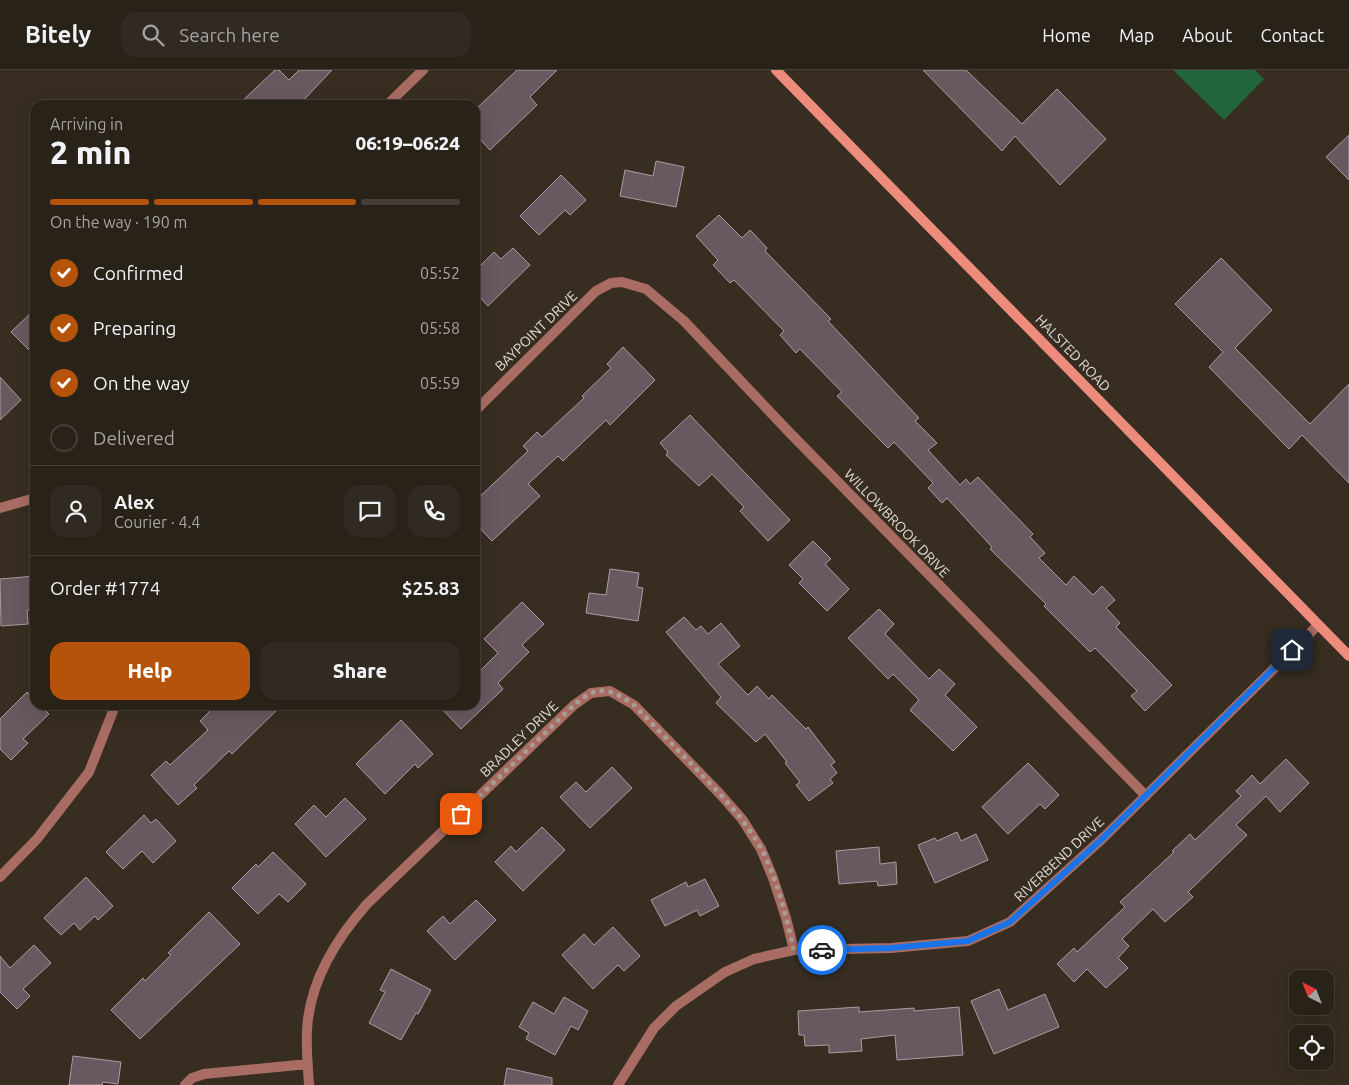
<!DOCTYPE html>
<meta charset="utf-8">
<style>
body{margin:0;font-family:Ubuntu,sans-serif;background:#312a22;color:#f1f3f6;height:100vh;display:flex;flex-direction:column;font-size:19px;white-space:nowrap}
*{box-sizing:border-box;margin:0}
p{font-size:16px;color:#a5a4a2}
.icon{flex:none;width:28px;height:28px;fill:none;stroke:currentColor;stroke-width:2;stroke-linecap:round;stroke-linejoin:round}
.map{position:relative;flex:1;overflow:hidden}
.panel{position:absolute;left:30px;top:30px;width:450px;height:610px;display:flex;flex-direction:column;background:#292219;border-radius:15px;box-shadow:0 5px 20px #0002,0 0 0 1px #453f38}
.panel>*{flex:none}
.needle{width:32px;rotate:318deg}
.buttons{position:absolute;left:1289px;top:900px;display:grid;gap:10px}
.buttons a{display:grid;place-items:center;width:45px;height:45px;border-radius:10px;background:#292219;box-shadow:0 5px 20px #0002,0 0 0 1px #453f38;font-size:25px}
.pin{position:absolute;display:grid;place-items:center;width:42px;height:42px;color:#fff;margin:-21px;border-radius:10px;box-shadow:0 2px 8px #0006}
.courier{position:absolute;display:grid;place-items:center;width:50px;height:50px;margin:-25px;border:4px solid #1a73e8;border-radius:50%;background:#fff;color:#222;box-shadow:0 1px 6px #0007}
.headline em{font-style:normal;font-weight:800}
.headline div{display:flex;flex-direction:column-reverse}
.headline{display:flex;align-items:center;justify-content:space-between;height:85px;padding:0 20px}
h1{font-size:32px;font-weight:800;line-height:38px}
.bar{display:grid;grid-template-columns:repeat(4,1fr);gap:8px 5px;align-content:center;height:60px;padding:0 20px}
.bar i{height:6px;border-radius:4px;background:#453f38}
.bar .current{background:#b45309}
.bar p{grid-column:span 4}
.line{display:flex;align-items:center;gap:12px;padding:0 20px;border-top:1px solid #453f38}
.line div{flex:1}
.round{display:grid;place-items:center;flex:none;width:52px;height:52px;border-radius:15px;background:#312a22}
ol{padding:0 20px;list-style:none}
li{display:flex;align-items:center;gap:15px;height:55px}
li p{margin-inline-start:auto}
li .icon{padding:5px;border-radius:50%;background:#b45309;color:#fff;stroke-width:4}
li:last-child{color:#a5a4a2}
li i{width:28px;height:28px;border:2px solid #453f38;border-radius:50%}
.cta{display:flex;gap:10px;margin-top:auto;padding:10px 20px}
.cta a{flex:1;height:58px;border-radius:15px;background:#b45309;color:#fff;font-size:20px;font-weight:800;line-height:58px;text-align:center}
.cta a+a{background:#312a22;color:#f1f3f6}
header{display:flex;align-items:center;gap:30px;box-sizing:border-box;height:70px;padding:0 25px;background:#292219;border-bottom:1px solid #453f38}
header strong{font-size:24px}
nav{display:flex;gap:28px;margin-inline-start:auto;font-size:18px}
.search{width:350px;height:45px;background:#312a22;display:flex;align-items:center;gap:12px;box-sizing:border-box;padding:0 18px;border-radius:15px;color:#a5a4a2;font-size:19px}
.map>svg:first-child{display:block}
.green{fill:#21653b}
.building{fill:#69585f;stroke:#af9ba3}
.lines{fill:none;stroke-linecap:round;stroke-linejoin:round}
.street{stroke:#a86c62;stroke-width:10}
.secondary{stroke:#ed8c7d;stroke-width:10}
.done{stroke:#a69e95;stroke-width:5;stroke-dasharray:0 9}
.route{stroke:#1a73e8;stroke-width:6}
.labels{text-anchor:middle;stroke-width:4.5;stroke-linejoin:round;paint-order:stroke}
.street-label{font-size:14px;fill:#e1dbd3;stroke:#372d21}
</style>
<header>
<strong>Bitely</strong>
<div class="search"><svg class="icon" aria-label="search" viewBox="0 0 24 24"><circle cx="10" cy="10" r="6"/><path d="M15 15l6 6"/></svg>Search here</div>
<nav><a>Home</a><a>Map</a><a>About</a><a>Contact</a></nav>
</header>
<div class="map">
<svg width="1349" height="1015" viewBox="0 0 1349 1015">
<rect width="100%" height="100%" fill="#372d21"/>
<!-- green -->
<path class="green" d="M 1173,0 L 1255,0 L 1264,9 L 1224,50 Z"/>
<!-- building -->
<path class="building" d="M 275,0 L 279,0 L 289,10 L 299,0 L 332,0 L 299,35 L 238,35 Z
M 517,0 L 557,0 L 530,27 L 537,35 L 490,80 L 475,64 L 475,40 Z
M 923,0 L 966,0 L 1022,54 L 1057,19 L 1106,69 L 1060,115 L 1015,66 L 1002,81 Z
M 1349,65 L 1349,110 L 1326,87 Z
M 656,91 L 684,97 L 676,137 L 620,126 L 625,100 L 653,106 Z
M 561,105 L 586,130 L 570,145 L 565,140 L 539,165 L 520,146 Z
M 719,145 L 742,168 L 750,160 L 767,178 L 765,181 L 831,249 L 828,251 L 919,348 L 915,351 L 937,373 L 928,380 L 960,415 L 966,409 L 970,414 L 978,407 L 1033,464 L 1030,467 L 1045,483 L 1039,488 L 1066,515 L 1074,506 L 1093,525 L 1102,516 L 1115,530 L 1106,538 L 1120,553 L 1116,557 L 1172,615 L 1145,641 L 1131,626 L 1137,621 L 1095,578 L 1090,582 L 1044,536 L 1046,534 L 990,479 L 992,477 L 947,428 L 942,433 L 928,418 L 933,413 L 894,372 L 888,378 L 837,326 L 842,322 L 800,279 L 796,283 L 780,265 L 784,261 L 734,210 L 730,213 L 713,195 L 718,190 L 696,166 Z
M 513,178 L 530,195 L 488,236 L 475,222 L 475,201 L 494,182 L 501,189 Z
M 1221,188 L 1272,240 L 1235,278 L 1310,354 L 1349,314 L 1349,413 L 1302,365 L 1289,379 L 1209,297 L 1223,282 L 1175,234 Z
M 35,239 L 35,286 L 11,262 Z
M 623,277 L 655,310 L 610,355 L 606,350 L 563,391 L 558,386 L 528,414 L 540,426 L 492,471 L 475,453 L 475,431 L 528,381 L 523,376 L 537,362 L 542,367 L 584,328 L 582,326 L 611,298 L 607,294 Z
M 0,307 L 21,330 L 0,350 Z
M 690,345 L 790,450 L 768,471 L 740,441 L 744,437 L 712,404 L 699,416 L 666,385 L 668,382 L 660,373 Z
M 813,471 L 831,489 L 825,494 L 849,519 L 827,541 L 799,513 L 803,509 L 789,495 Z
M 610,499 L 639,503 L 637,517 L 643,518 L 638,551 L 586,543 L 589,523 L 606,525 Z
M 35,506 L 35,539 L 27,540 L 28,554 L 1,556 L 0,509 Z
M 522,532 L 544,554 L 522,575 L 529,582 L 498,613 L 503,619 L 461,659 L 438,635 L 475,635 L 475,606 L 498,583 L 484,569 Z
M 879,539 L 894,554 L 885,564 L 929,609 L 939,599 L 955,614 L 945,625 L 977,657 L 953,681 L 910,640 L 919,630 L 893,604 L 888,609 L 848,568 Z
M 684,547 L 696,560 L 701,556 L 708,564 L 721,553 L 740,576 L 718,594 L 748,625 L 757,616 L 769,629 L 772,625 L 806,659 L 808,657 L 835,692 L 831,695 L 837,703 L 830,709 L 833,713 L 809,731 L 796,715 L 800,712 L 785,693 L 787,692 L 765,664 L 756,672 L 716,633 L 721,627 L 666,562 Z
M 27,622 L 35,630 L 35,635 L 40,635 L 49,644 L 23,669 L 28,673 L 11,690 L 0,679 L 0,649 Z
M 216,635 L 282,635 L 232,684 L 229,681 L 194,715 L 197,718 L 178,735 L 151,705 L 166,691 L 170,695 L 208,660 L 200,651 Z
M 401,650 L 433,684 L 418,698 L 415,694 L 385,724 L 356,694 Z
M 1286,689 L 1309,713 L 1280,742 L 1266,726 L 1236,755 L 1247,765 L 1188,822 L 1193,827 L 1165,852 L 1153,839 L 1122,869 L 1129,876 L 1118,888 L 1128,898 L 1106,918 L 1087,899 L 1074,912 L 1057,894 L 1074,878 L 1077,882 L 1125,837 L 1120,832 L 1174,782 L 1172,781 L 1190,764 L 1195,770 L 1241,726 L 1236,721 L 1252,705 L 1260,714 Z
M 1028,693 L 1059,725 L 1045,739 L 1040,734 L 1008,764 L 982,737 Z
M 612,697 L 632,718 L 590,758 L 560,727 L 576,712 L 586,722 Z
M 345,728 L 366,749 L 326,787 L 295,754 L 314,735 L 326,747 Z
M 144,745 L 151,753 L 156,749 L 176,771 L 153,793 L 142,781 L 123,799 L 106,782 Z
M 542,757 L 565,780 L 523,821 L 495,792 L 511,776 L 516,782 Z
M 957,762 L 961,771 L 976,764 L 988,790 L 935,813 L 918,775 L 935,768 L 937,771 Z
M 879,777 L 880,794 L 896,792 L 897,814 L 878,816 L 877,811 L 839,814 L 836,781 Z
M 273,782 L 306,814 L 288,832 L 279,824 L 258,844 L 232,818 L 256,794 L 258,797 Z
M 86,807 L 113,836 L 98,850 L 95,846 L 80,860 L 74,853 L 61,865 L 44,848 Z
M 705,809 L 719,836 L 700,846 L 697,840 L 665,856 L 651,830 L 686,812 L 688,817 Z
M 476,830 L 496,850 L 455,890 L 427,861 L 443,846 L 450,854 Z
M 209,842 L 240,874 L 140,969 L 111,940 L 143,908 L 145,911 L 171,885 L 168,883 Z
M 613,857 L 640,886 L 624,901 L 618,895 L 593,919 L 562,885 L 584,864 L 594,875 Z
M 34,875 L 51,893 L 23,919 L 30,926 L 17,939 L 0,922 L 0,886 L 10,898 Z
M 391,899 L 431,920 L 418,944 L 416,943 L 401,970 L 369,953 L 385,922 L 380,920 Z
M 999,919 L 1008,940 L 1045,924 L 1059,957 L 994,984 L 971,931 Z
M 564,927 L 588,941 L 578,960 L 571,956 L 555,985 L 526,969 L 529,963 L 519,957 L 533,932 L 554,944 Z
M 859,937 L 859,942 L 914,938 L 914,941 L 959,937 L 963,985 L 897,990 L 895,965 L 861,969 L 862,981 L 829,983 L 829,975 L 805,976 L 804,965 L 799,965 L 798,941 Z
M 73,986 L 121,992 L 118,1014 L 103,1012 L 102,1015 L 69,1015 Z
M 507,998 L 552,1008 L 552,1015 L 504,1015 Z"/>
<g class="lines">
<!-- street -->
<path class="street" d="M 387,35 L 423,0
M 475,341 L 596,221 L 611,213 L 622,212 L 646,219 L 684,251 L 789,362 L 1146,726
M 0,438 L 35,428
M 0,807 L 37,769 L 89,702 L 113,641 L 113,635
M 185,1015 L 192,1008 L 204,1004 L 308,994
M 309,1015 C 308,997 306,979 307,961 C 309,913 336,869 367,834 L 574,635 L 591,623 L 610,621 L 634,635 L 720,724 L 742,749 L 761,779 L 773,808 L 786,848 L 794,880
M 618,1015 L 654,958 L 676,936 L 725,902 L 754,889 L 794,880 L 891,878 L 968,871 L 1010,852 L 1102,769 L 1318,555"/>
<!-- secondary -->
<path class="secondary" d="M 776,0 L 1349,586"/>
</g>
<g class="lines">
<!-- done -->
<path class="done" d="M 461,744 L 574,635 C 579,631 585,626 591,623 C 607,616 621,626 634,635 C 656,658 679,681 701,704 C 723,727 745,750 761,778 C 777,809 786,846 794,880 L 822,880"/>
<!-- route -->
<path class="route" d="M 822,880 L 891,878 L 968,871 L 1010,852 L 1102,769 L 1292,580"/>
</g>
<g class="labels">
<!-- street labels -->
<g class="street-label">
<text transform="translate(536 261) rotate(-44)" y="5">BAYPOINT DRIVE</text>
<text transform="translate(1073 283) rotate(46)" y="5">HALSTED ROAD</text>
<text transform="translate(897 453) rotate(46)" y="5">WILLOWBROOK DRIVE</text>
<text transform="translate(519 669) rotate(-44)" y="5">BRADLEY DRIVE</text>
<text transform="translate(1059 789) rotate(-43)" y="5">RIVERBEND DRIVE</text>
</g>
</g>
</svg>
<div class="buttons">
<a><svg class="needle" viewBox="-14 -14 28 28"><path d="M0-13l5 13h-10z" fill="#e53935"/><path d="M0 13l5-13h-10z" fill="#a5a4a2"/></svg></a>
<a><svg class="icon" aria-label="locate" viewBox="0 0 24 24"><circle cx="12" cy="12" r="6"/><path d="M12 2v4M12 18v4M2 12h4M18 12h4"/></svg></a>
</div>
<div class="pin" style="left:461px;top:744px;background:#ea580c"><svg class="icon" aria-label="bag" viewBox="0 0 24 24"><path d="M5 8h14l-1 12H6zM9 8a3 3 0 0 1 6 0"/></svg></div>
<div class="pin" style="left:1292px;top:580px;background:#1f2937"><svg class="icon" aria-label="home" viewBox="0 0 24 24"><path d="M3 11l9-7 9 7M6 9v11h12V9"/></svg></div>
<div class="courier" style="left:822px;top:880px"><svg class="icon" aria-label="car" viewBox="0 0 24 24"><path d="M5 17H2v-5l4-1 3-4h7l3 4 3 1v5h-3M9 17h6M6 11h13"/><circle cx="7" cy="17" r="2"/><circle cx="17" cy="17" r="2"/></svg></div>
<section class="panel">
<div class="headline"><div><h1>2 min</h1><p>Arriving in</p></div><em>06:19–06:24</em></div>
<div class="bar"><i class="current"></i><i class="current"></i><i class="current"></i><i></i><p>On the way · 190 m</p></div>
<ol>
<li><svg class="icon" aria-label="check" viewBox="0 0 24 24"><path d="M5 12l5 5 9-10"/></svg>Confirmed<p>05:52</p></li>
<li><svg class="icon" aria-label="check" viewBox="0 0 24 24"><path d="M5 12l5 5 9-10"/></svg>Preparing<p>05:58</p></li>
<li><svg class="icon" aria-label="check" viewBox="0 0 24 24"><path d="M5 12l5 5 9-10"/></svg>On the way<p>05:59</p></li>
<li><i></i>Delivered</li>
</ol>
<div class="line" style="height:90px"><a class="round"><svg class="icon" aria-label="person" viewBox="0 0 24 24"><circle cx="12" cy="8" r="4"/><path d="M4 21q1-7 8-7t8 7"/></svg></a><div><b>Alex</b><p>Courier · 4.4</p></div><a class="round"><svg class="icon" aria-label="chat" viewBox="0 0 24 24"><path d="M4 5h16v11H9l-5 4z"/></svg></a><a class="round"><svg class="icon" aria-label="phone" viewBox="0 0 24 24"><path d="M5 4h4l2 5-3 2q2 4 5 5l2-3 5 2v4C11 20 4 13 5 4z"/></svg></a></div>
<div class="line" style="height:65px"><div>Order #1774</div><b>$25.83</b></div>
<div class="cta"><a>Help</a><a>Share</a></div>
</section>
</div>
